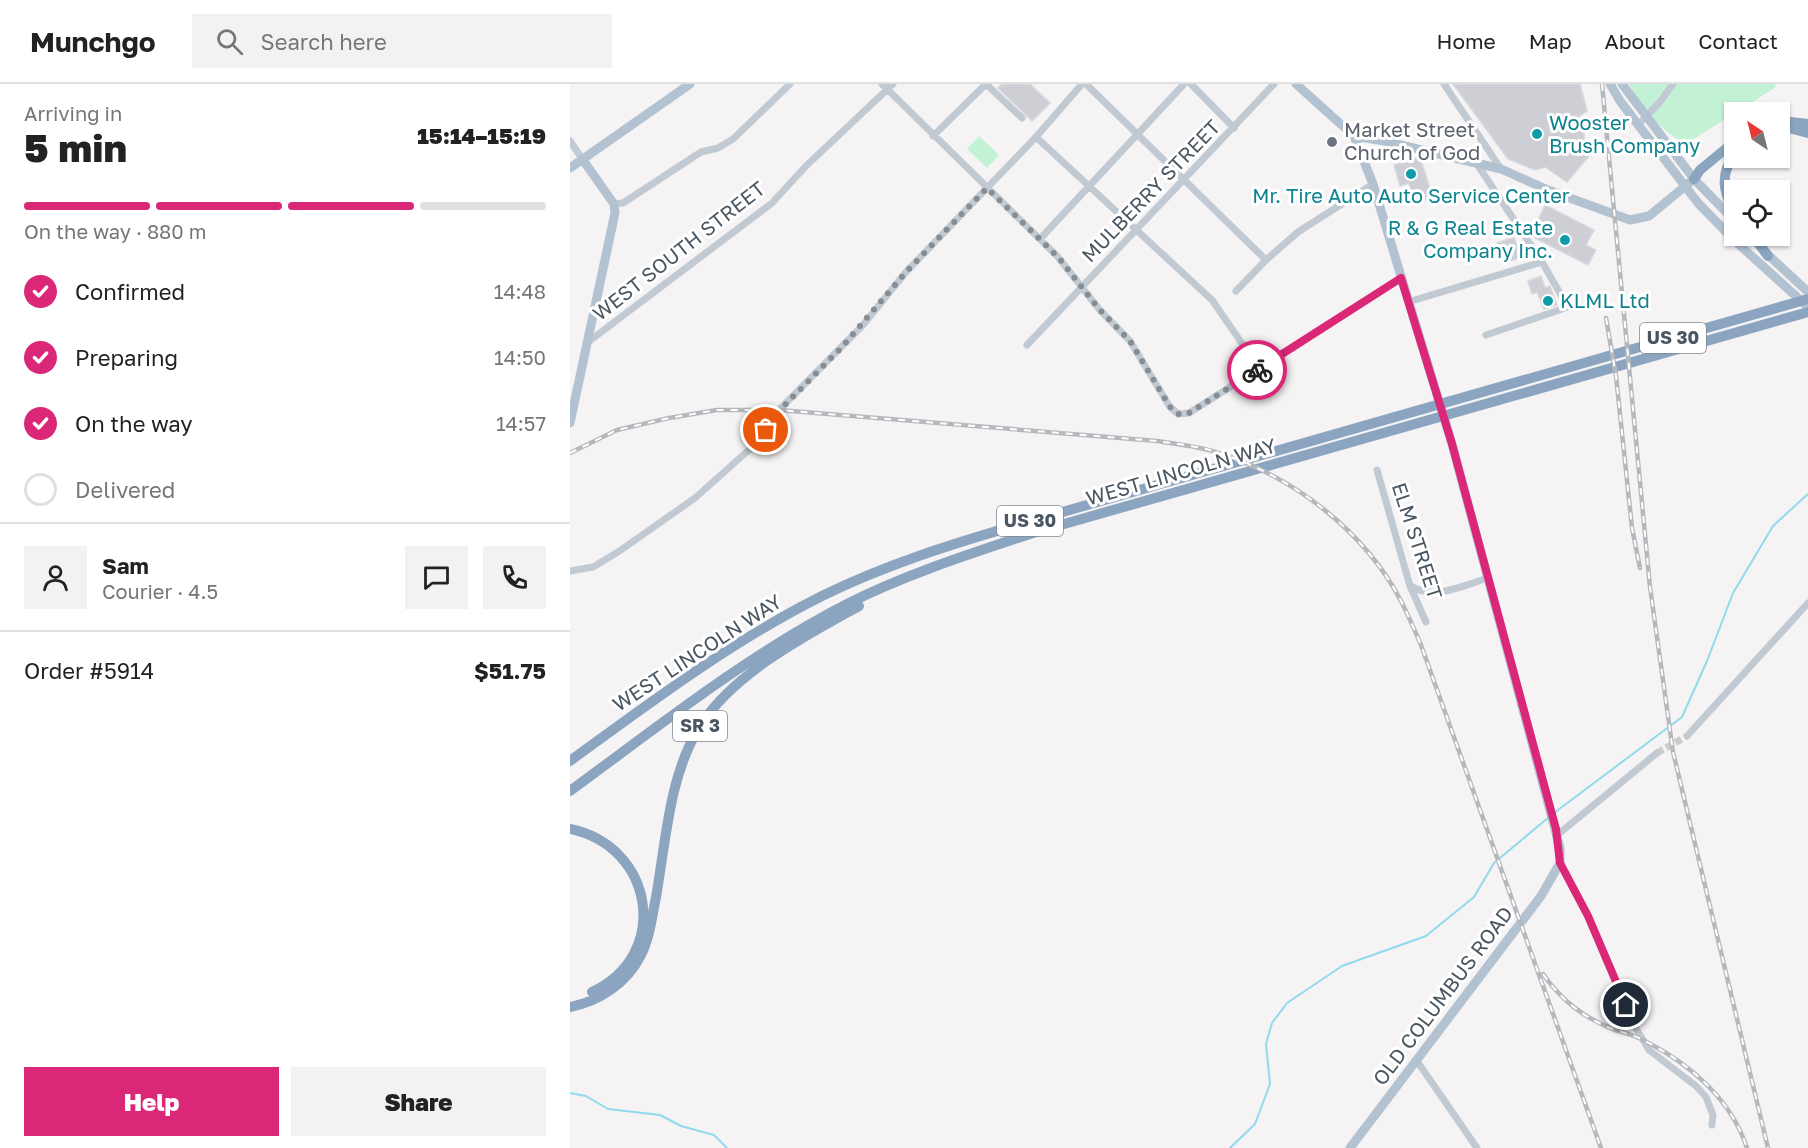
<!DOCTYPE html>
<meta charset="utf-8">
<style>
body{margin:0;font-family:"Golos Text",sans-serif;background:#f2f2f2;color:#222;height:100vh;display:flex;flex-direction:column;font-size:22px;white-space:nowrap}
*{box-sizing:border-box;margin:0}
p{font-size:20px;color:#767676}
.icon{flex:none;width:33px;height:33px;fill:none;stroke:currentColor;stroke-width:2;stroke-linecap:round;stroke-linejoin:round}
.map{position:relative;flex:1;overflow:hidden}
.sheet{display:flex;flex-direction:column;background:#fff;width:570px}
.sheet>*{flex:none}
.needle{width:39px;rotate:325deg}
.tools{position:absolute;left:1154px;top:18px;display:grid;gap:12px}
.tools a{display:grid;place-items:center;width:66px;height:66px;border-radius:0px;background:#fff;box-shadow:0 2px 4px #0004;font-size:30px}
.pin{position:absolute;display:grid;place-items:center;width:51px;height:51px;color:#fff;margin:-26px;border:3px solid #fff;border-radius:50%;box-shadow:0 2px 6px #0007}
.courier{position:absolute;display:grid;place-items:center;width:60px;height:60px;margin:-30px;border:4px solid #db2777;border-radius:50%;background:#fff;color:#222;box-shadow:0 2px 8px #0007}
.head em{font-style:normal;font-weight:800}
.head div{display:flex;flex-direction:column-reverse}
.head{display:flex;align-items:center;justify-content:space-between;height:102px;padding:0 24px}
h1{font-size:39px;font-weight:800;line-height:45px}
.bar{display:grid;grid-template-columns:repeat(4,1fr);gap:9px 6px;align-content:center;height:72px;padding:0 24px}
.bar i{height:8px;border-radius:4px;background:#e0e0e0}
.bar .on{background:#db2777}
.bar p{grid-column:span 4}
.line{display:flex;align-items:center;gap:15px;padding:0 24px;border-top:2px solid #e0e0e0}
.line div{flex:1}
.round{display:grid;place-items:center;flex:none;width:63px;height:63px;border-radius:0px;background:#f2f2f2}
ol{padding:0 24px;list-style:none}
li{display:flex;align-items:center;gap:18px;height:66px}
li p{margin-inline-start:auto}
li .icon{padding:6px;border-radius:50%;background:#db2777;color:#fff;stroke-width:4}
li:last-child{color:#767676}
li i{width:33px;height:33px;border:3px solid #e0e0e0;border-radius:50%}
.cta{display:flex;gap:12px;margin-top:auto;padding:12px 24px}
.cta a{flex:1;height:69px;border-radius:0px;background:#db2777;color:#fff;font-size:24px;font-weight:800;line-height:69px;text-align:center}
.cta a+a{background:#f2f2f2;color:#222}
header{display:flex;align-items:center;gap:36px;box-sizing:border-box;height:84px;padding:0 30px;background:#fff;border-bottom:2px solid #e0e0e0}
header strong{font-size:28px}
nav{display:flex;gap:33px;margin-inline-start:auto;font-size:21px}
.search{width:420px;height:54px;background:#f2f2f2;display:flex;align-items:center;gap:15px;box-sizing:border-box;padding:0 21px;border-radius:0px;color:#767676;font-size:22px}
main{display:flex;flex:1;min-height:0}
.map>svg:first-child{display:block}
.green{fill:#c3f1d5}
.lines{fill:none;stroke-linecap:round;stroke-linejoin:round}
.stream{stroke:#90daee;stroke-width:2}
.building{fill:#cdcfd5;stroke:#d7d9de;stroke-width:1.5}
.minor-tunnel{stroke:#caccce;stroke-width:7;stroke-dasharray:7 3.5;stroke-linecap:butt}
.minor{stroke:#c1cad2;stroke-width:7}
.major{stroke:#b3c2d1;stroke-width:9}
.highway{stroke:#8ba5c1;stroke-width:10}
.rail-casing{stroke:#b5b8bd;stroke-width:4.5}
.rail{stroke:#fff;stroke-width:2;stroke-dasharray:7;stroke-linecap:butt}
.done{stroke:#868d94;stroke-width:6;stroke-dasharray:0 10.8}
.route{stroke:#db2777;stroke-width:8}
.culture-dot{fill:#0f9aa8;stroke:#fff;stroke-width:2}
.worship-dot{fill:#6b7280;stroke:#fff;stroke-width:2}
.labels{text-anchor:middle;stroke-width:6;stroke-linejoin:round;paint-order:stroke}
.shield{fill:#fff;stroke:#808990;stroke-width:1.5}
.shield-label{font-size:18px;font-weight:bold;fill:#4a5661}
.culture-label{font-size:20px;fill:#0d838f;stroke:#fff;text-anchor:start}
.worship-label{font-size:20px;fill:#5b616d;stroke:#fff;text-anchor:start}
.street-label{font-size:20px;fill:#4a5661;stroke:#fff}
</style>
<header>
<strong>Munchgo</strong>
<div class="search"><svg class="icon" aria-label="search" viewBox="0 0 24 24"><circle cx="10" cy="10" r="6"/><path d="M15 15l6 6"/></svg>Search here</div>
<nav><a>Home</a><a>Map</a><a>About</a><a>Contact</a></nav>
</header>
<main>
<section class="sheet">
<div class="head"><div><h1>5 min</h1><p>Arriving in</p></div><em>15:14–15:19</em></div>
<div class="bar"><i class="on"></i><i class="on"></i><i class="on"></i><i></i><p>On the way · 880 m</p></div>
<ol>
<li><svg class="icon" aria-label="check" viewBox="0 0 24 24"><path d="M5 12l5 5 9-10"/></svg>Confirmed<p>14:48</p></li>
<li><svg class="icon" aria-label="check" viewBox="0 0 24 24"><path d="M5 12l5 5 9-10"/></svg>Preparing<p>14:50</p></li>
<li><svg class="icon" aria-label="check" viewBox="0 0 24 24"><path d="M5 12l5 5 9-10"/></svg>On the way<p>14:57</p></li>
<li><i></i>Delivered</li>
</ol>
<div class="line" style="height:108px"><a class="round"><svg class="icon" aria-label="person" viewBox="0 0 24 24"><circle cx="12" cy="8" r="4"/><path d="M4 21q1-7 8-7t8 7"/></svg></a><div><b>Sam</b><p>Courier · 4.5</p></div><a class="round"><svg class="icon" aria-label="chat" viewBox="0 0 24 24"><path d="M4 5h16v11H9l-5 4z"/></svg></a><a class="round"><svg class="icon" aria-label="phone" viewBox="0 0 24 24"><path d="M5 4h4l2 5-3 2q2 4 5 5l2-3 5 2v4C11 20 4 13 5 4z"/></svg></a></div>
<div class="line" style="height:78px"><div>Order #5914</div><b>$51.75</b></div>
<div class="cta"><a>Help</a><a>Share</a></div>
</section>
<div class="map">
<svg width="1238" height="1064" viewBox="0 0 1238 1064">
<rect width="100%" height="100%" fill="#f5f3f3"/>
<!-- green -->
<path class="green" d="M 1059,0 L 1204,0 L 1206,3 L 1114,61 L 1078,32 Z
M 409,52 L 429,71 L 417,84 L 397,65 Z"/>
<g class="lines">
<!-- stream -->
<path class="stream" d="M 984,729 L 1112,633 L 1137,577 L 1163,509 L 1203,442 L 1238,410
M 0,1009 L 16,1012 L 38,1025 L 90,1031 L 111,1042 L 144,1051 L 157,1064
M 660,1064 L 685,1040 L 700,1000 L 696,960 L 702,939 L 717,919 L 772,882 L 856,852 L 904,813 L 924,779 L 979,733"/>
</g>
<!-- building -->
<path class="building" d="M 432,0 L 460,0 L 480,19 L 462,37 L 428,4 Z
M 883,0 L 1010,0 L 1017,27 L 1007,34 L 1014,45 L 1014,54 L 1019,72 L 997,98 L 975,83 L 965,86 L 938,75 Z
M 850,73 L 863,114 L 844,119 L 839,99 L 830,102 L 824,81 Z
M 975,121 L 1024,146 L 1016,161 L 1026,166 L 1018,181 L 961,152 Z
M 944,153 L 951,174 L 933,178 L 927,159 Z
M 971,192 L 975,204 L 980,202 L 987,221 L 974,225 L 967,208 L 962,210 L 958,197 Z"/>
<g class="lines">
<!-- minor-tunnel -->
<path class="minor-tunnel" d="M 1087,669 L 1117,652"/>
<!-- minor -->
<path class="minor" d="M 312,0 L 488,173 L 529,225 L 560,257 L 600,323 L 608,330 L 619,329 L 635,319 L 831,194
M 416,0 L 452,34
M 516,0 L 696,176
M 621,0 L 664,44
M 874,0 L 931,85
M 1068,41 L 1090,18 L 1103,0
M 363,52 L 416,0
M 466,53 L 642,216 L 689,284
M 0,57 L 13,76
M 907,80 L 972,178 L 998,223 L 916,251
M 44,120 L 53,119 L 131,68 L 148,64 L 163,55 L 220,0
M 470,155 L 614,0
M 666,207 L 696,176 L 728,148 L 803,100
M 838,218 L 972,178
M 18,258 L 202,119 L 236,82 L 323,0
M 457,261 L 704,0
M 807,386 L 840,502 L 856,538
M 0,487 L 23,483 L 48,468 L 125,414 L 180,365 L 209,326 L 293,241 L 336,188 L 466,53 L 512,0
M 841,502 C 864,517 894,501 918,494
M 1117,652 L 1238,519
M 986,752 L 1087,669
M 990,779 L 1018,832 L 1064,941 L 1079,966 L 1126,1002 L 1136,1013 L 1143,1031 L 1142,1041
M 847,977 L 907,1064"/>
<!-- major -->
<path class="major" d="M 726,0 L 784,52 L 803,100 L 882,360 L 990,764 L 990,779 L 971,812 L 780,1064
M 1040,0 L 1050,17 L 1128,119 L 1165,157 L 1238,223
M 1052,0 L 1124,95 L 1164,136
M 784,52 L 814,57 L 931,85 L 978,106 L 1060,136 L 1079,132 L 1124,95
M 0,84 L 120,0
M 1195,168 L 1238,208
M 0,339 L 45,129 L 44,120 L 13,76"/>
<!-- highway -->
<path class="highway" d="M 1212,37 L 1238,40
M 1209,44 L 1219,44 L 1238,49
M 1164,70 C 1151,90 1152,106 1164,127
M 1124,95 L 1130,86 L 1164,58
M 1183,152 L 1198,172
M 0,677 C 81,618 162,557 252,512 C 317,480 385,459 454,439 L 1238,215
M 0,707 C 90,641 179,570 279,519 C 339,489 403,469 466,448 L 1238,228
M 0,745 C 84,762 102,871 22,908
M 0,923 C 30,917 57,899 71,871 C 80,853 82,832 86,813 C 96,757 99,691 130,642 C 164,589 236,551 289,522"/>
<!-- rail casing -->
<g class="rail-casing">
<path id="rail" d="M 1032,0 L 1080,503 L 1103,668 L 1198,1064
M 1036,234 L 1046,292 L 1062,444 L 1070,484
M 0,369 L 47,346 L 99,334 L 147,326 L 209,326 L 587,357 C 607,360 629,362 649,369 C 724,393 796,448 832,519 C 839,533 845,547 851,561 L 1031,1064
M 973,890 C 992,917 1014,934 1045,946 C 1055,949 1066,952 1075,957 C 1120,980 1161,1015 1177,1064"/>
</g>
<!-- rail -->
<use href="#rail" class="rail"/>
</g>
<g class="lines">
<!-- done -->
<path class="done" d="M 196,346 L 210,326 L 272,263 L 336,188 L 417,104 L 488,173 L 529,225 L 560,257 L 600,323 L 608,330 L 619,329 L 687,286"/>
<!-- route -->
<path class="route" d="M 687,286 L 831,194 L 882,360 L 986,745 L 990,779 L 1018,832 L 1056,921"/>
</g>
<!-- markers -->
<g class="culture-dot">
<circle cx="967" cy="50" r="6"/>
<circle cx="841" cy="90" r="6"/>
<circle cx="995" cy="156" r="6"/>
<circle cx="978" cy="217" r="6"/>
</g>
<circle class="worship-dot" cx="762" cy="58" r="6"/>
<g class="labels">
<!-- shield labels -->
<g class="shield">
<rect x="1070" y="239" width="66" height="30" rx="4.5"/>
<rect x="427" y="422" width="66" height="30" rx="4.5"/>
<rect x="103" y="627" width="54" height="30" rx="4.5"/>
</g>
<g class="shield-label">
<text x="1103" y="260">US 30</text>
<text x="460" y="443">US 30</text>
<text x="130" y="648">SR 3</text>
</g>
<!-- culture labels -->
<g class="culture-label">
<text x="979" y="46">Wooster<tspan x="979" dy="23">Brush Company</tspan></text>
<text x="841" y="119" text-anchor="middle">Mr. Tire Auto Auto Service Center</text>
<text x="983" y="151" text-anchor="end">R &amp; G Real Estate<tspan x="983" dy="23">Company Inc.</tspan></text>
<text x="990" y="224">KLML Ltd</text>
</g>
<!-- worship labels -->
<g class="worship-label">
<text x="774" y="53">Market Street<tspan x="774" dy="23">Church of God</tspan></text>
</g>
<!-- street labels -->
<g class="street-label">
<text transform="translate(581 107) rotate(-46)" y="7">MULBERRY STREET</text>
<text transform="translate(109 167) rotate(-38)" y="7">WEST SOUTH STREET</text>
<text transform="translate(611 388) rotate(-16)" y="7">WEST LINCOLN WAY</text>
<text transform="translate(847 457) rotate(72)" y="7">ELM STREET</text>
<text transform="translate(127 569) rotate(-33)" y="7">WEST LINCOLN WAY</text>
<text transform="translate(873 912) rotate(-53)" y="7">OLD COLUMBUS ROAD</text>
</g>
</g>
</svg>
<div class="tools">
<a><svg class="needle" viewBox="-14 -14 28 28"><path d="M0-13l5 13h-10z" fill="#e53935"/><path d="M0 13l5-13h-10z" fill="#767676"/></svg></a>
<a><svg class="icon" aria-label="locate" viewBox="0 0 24 24"><circle cx="12" cy="12" r="6"/><path d="M12 2v4M12 18v4M2 12h4M18 12h4"/></svg></a>
</div>
<div class="pin" style="left:196px;top:346px;background:#ea580c"><svg class="icon" aria-label="bag" viewBox="0 0 24 24"><path d="M5 8h14l-1 12H6zM9 8a3 3 0 0 1 6 0"/></svg></div>
<div class="pin" style="left:1056px;top:921px;background:#1f2937"><svg class="icon" aria-label="home" viewBox="0 0 24 24"><path d="M3 11l9-7 9 7M6 9v11h12V9"/></svg></div>
<div class="courier" style="left:687px;top:286px"><svg class="icon" aria-label="bike" viewBox="0 0 24 24"><circle cx="6" cy="16" r="4"/><circle cx="18" cy="16" r="4"/><path d="M6 16l4-8h5l3 8M10 8l3 8H6M13 5h3"/></svg></div>
</div>
</main>
